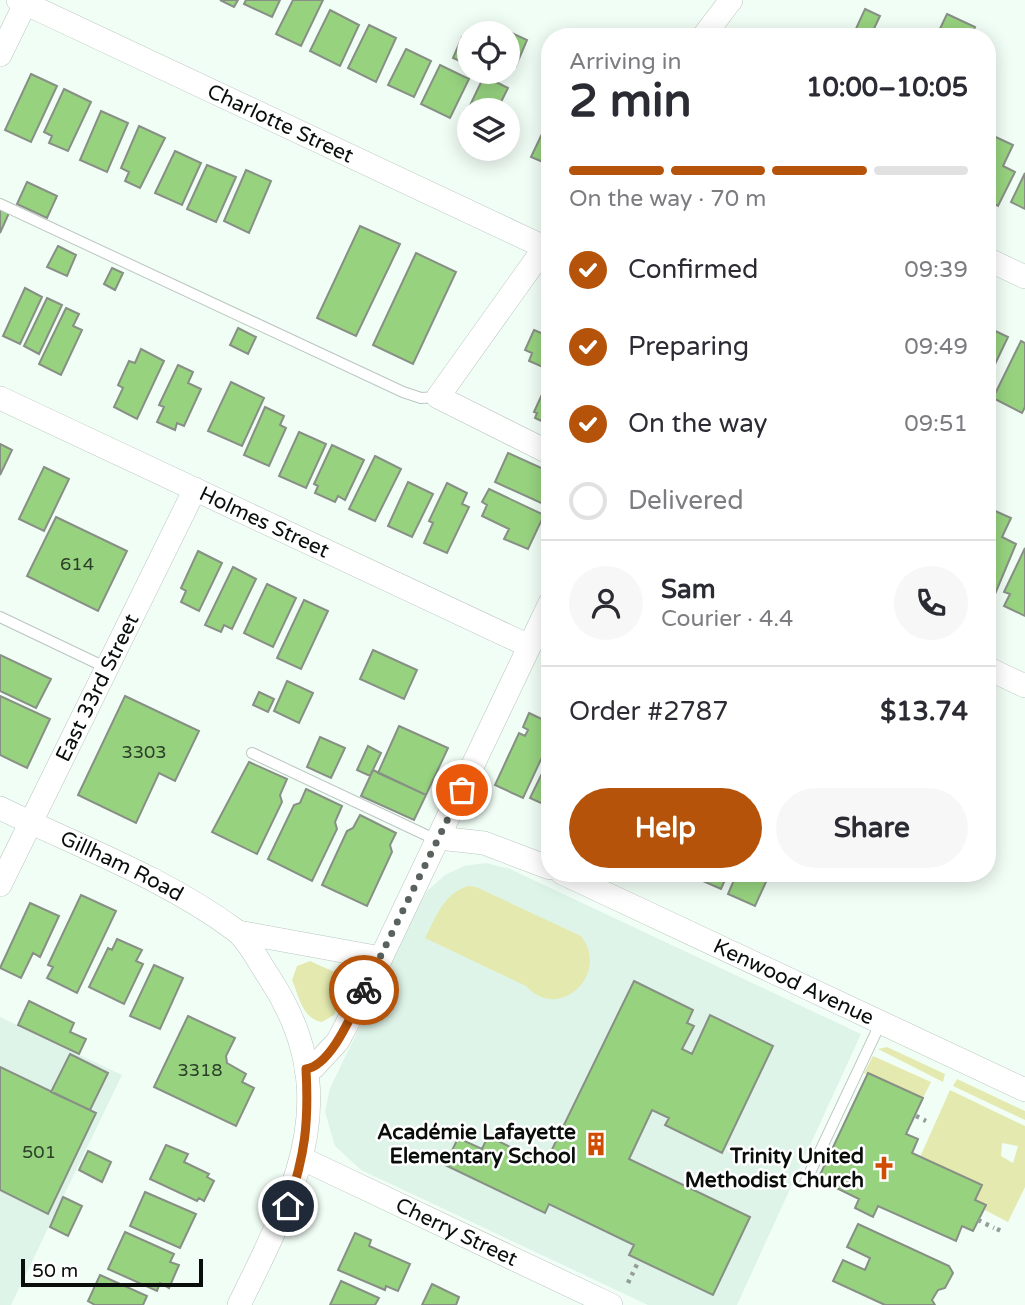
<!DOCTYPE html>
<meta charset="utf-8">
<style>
body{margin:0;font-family:"Varela Round",sans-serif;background:#f7f7f7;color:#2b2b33;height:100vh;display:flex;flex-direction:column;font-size:26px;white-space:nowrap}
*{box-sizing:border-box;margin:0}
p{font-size:23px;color:#7c7c81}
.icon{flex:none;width:38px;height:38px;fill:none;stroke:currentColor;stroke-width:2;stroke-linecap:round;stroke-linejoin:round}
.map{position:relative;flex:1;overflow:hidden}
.drawer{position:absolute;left:541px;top:28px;width:455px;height:854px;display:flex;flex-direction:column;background:#fff;border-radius:28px;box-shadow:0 4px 18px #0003}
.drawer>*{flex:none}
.fabs{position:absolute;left:457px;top:21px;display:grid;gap:14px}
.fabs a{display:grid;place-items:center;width:63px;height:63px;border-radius:50%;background:#fff;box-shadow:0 4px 18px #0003;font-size:35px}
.scale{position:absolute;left:21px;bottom:18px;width:182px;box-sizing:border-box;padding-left:7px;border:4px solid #090e0b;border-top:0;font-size:19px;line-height:24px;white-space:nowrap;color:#090e0b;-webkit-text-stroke:5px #fff;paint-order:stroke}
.pin{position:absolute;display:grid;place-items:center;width:60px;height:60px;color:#fff;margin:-30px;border:4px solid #fff;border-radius:50%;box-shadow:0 2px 7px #0007}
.courier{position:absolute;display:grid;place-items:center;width:70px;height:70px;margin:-35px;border:5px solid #b45309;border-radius:50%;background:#fff;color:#222;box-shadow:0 2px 9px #0007}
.overview em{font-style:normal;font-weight:700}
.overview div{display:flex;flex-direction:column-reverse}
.overview{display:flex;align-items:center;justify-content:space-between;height:119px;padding:0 28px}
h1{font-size:46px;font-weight:700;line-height:52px}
.bar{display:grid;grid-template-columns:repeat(4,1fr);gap:10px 7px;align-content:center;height:84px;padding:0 28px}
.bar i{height:9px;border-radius:5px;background:#e1e1e2}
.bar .active{background:#b45309}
.bar p{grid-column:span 4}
.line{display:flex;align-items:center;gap:18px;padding:0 28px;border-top:2px solid #e1e1e2}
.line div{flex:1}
.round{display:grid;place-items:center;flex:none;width:74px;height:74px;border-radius:37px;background:#f7f7f7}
ol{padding:0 28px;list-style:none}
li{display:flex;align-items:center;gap:21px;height:77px}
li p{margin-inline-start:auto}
li .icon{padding:7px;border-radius:50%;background:#b45309;color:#fff;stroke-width:4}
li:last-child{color:#7c7c81}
li i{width:38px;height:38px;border:4px solid #e1e1e2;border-radius:50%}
.primary-button{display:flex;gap:14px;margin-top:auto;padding:14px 28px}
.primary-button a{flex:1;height:80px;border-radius:42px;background:#b45309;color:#fff;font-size:28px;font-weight:700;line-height:80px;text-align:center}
.primary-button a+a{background:#f7f7f7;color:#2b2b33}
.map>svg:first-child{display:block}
.built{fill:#dff4e8}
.green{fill:#e4eaaf;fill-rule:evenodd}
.building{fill:#97d37f;stroke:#888f85;stroke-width:2}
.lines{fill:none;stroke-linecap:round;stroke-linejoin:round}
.service-casing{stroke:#bac6bf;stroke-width:12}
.minor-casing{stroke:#bac6bf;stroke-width:24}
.path{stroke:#949e98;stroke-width:4.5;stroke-dasharray:3.5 5;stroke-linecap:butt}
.service{stroke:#fff;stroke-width:10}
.minor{stroke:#fff;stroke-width:23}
.done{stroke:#5a625d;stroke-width:7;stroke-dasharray:0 12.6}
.route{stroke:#b45309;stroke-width:9}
.labels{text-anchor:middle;stroke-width:5;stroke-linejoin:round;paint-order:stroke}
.number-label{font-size:18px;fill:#2c3f28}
.street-label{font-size:21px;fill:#090e0b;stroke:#fff}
.poi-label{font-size:21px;font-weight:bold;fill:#090e0b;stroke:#fff;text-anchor:end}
</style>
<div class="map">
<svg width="1025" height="1305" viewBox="0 0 1025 1305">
<rect width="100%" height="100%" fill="#f1fef6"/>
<!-- built -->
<path class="built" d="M 486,863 L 510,869 L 861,1034 L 737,1305 L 648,1305 L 361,1170 L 335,1146 L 325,1112 L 330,1088 L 420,903 L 427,891 L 445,875 L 464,866 Z
M 0,1017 L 122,1075 L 11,1305 L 0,1305 Z"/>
<!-- green -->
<path class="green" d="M 468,886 L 476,887 L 581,936 C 611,974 559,1023 526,986 L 425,938 C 436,917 443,894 468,886 Z
M 310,961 L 341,975 L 346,985 L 334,1015 L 322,1022 C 302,1019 299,996 292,980 L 297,966 Z
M 887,1047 L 945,1074 L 943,1082 L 878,1049 Z
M 873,1056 L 931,1082 L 923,1098 L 864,1073 Z
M 957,1079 L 1025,1111 L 1025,1120 L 953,1086 Z
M 950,1090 L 1025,1126 L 1025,1187 L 1008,1222 L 983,1209 L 975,1200 L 982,1185 L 920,1157 ZM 1002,1143 L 1018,1146 L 1013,1163 L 1001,1156 Z"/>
<!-- building -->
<path class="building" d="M 220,0 L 238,0 L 234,7 Z
M 246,0 L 280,0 L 272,17 L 244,4 Z
M 293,0 L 323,0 L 301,46 L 276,34 Z
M 865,9 L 880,16 L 870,37 L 854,33 Z
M 330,10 L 359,25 L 340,66 L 310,51 Z
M 947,14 L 975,27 L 971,37 L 936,37 Z
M 369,25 L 396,38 L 376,82 L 348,68 Z
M 501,28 L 527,40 L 516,66 L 508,62 L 508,33 L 499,33 Z
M 762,29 L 776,35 L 776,37 L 758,37 Z
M 462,37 L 469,40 L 469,65 L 453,58 Z
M 406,49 L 431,61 L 414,97 L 388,85 Z
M 440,65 L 469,79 L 450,118 L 421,104 Z
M 31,74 L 57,86 L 31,142 L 5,130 Z
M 484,76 L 508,88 L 497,110 L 469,110 L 469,126 L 462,122 Z
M 64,89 L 91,102 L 68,151 L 49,143 L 52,136 L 44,132 Z
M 101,111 L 128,123 L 107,172 L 80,160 Z
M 550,117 L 550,165 L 531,157 Z
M 139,126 L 165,138 L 140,188 L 125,181 L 129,172 L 121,168 Z
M 987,133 L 1013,145 L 1003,166 L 1015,172 L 998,206 L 987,200 Z
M 175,151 L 201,163 L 182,205 L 155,193 Z
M 207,165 L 236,177 L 216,222 L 187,209 Z
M 246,170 L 271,181 L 249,233 L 224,221 Z
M 1025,173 L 1025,209 L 1011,202 Z
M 27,182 L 57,196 L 47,218 L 17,204 Z
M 0,209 L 9,213 L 0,233 Z
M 360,226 L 400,244 L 356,336 L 317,318 Z
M 58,246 L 76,255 L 67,276 L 47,267 Z
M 416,253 L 456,272 L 413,364 L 373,345 Z
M 112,268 L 123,273 L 115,290 L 104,284 Z
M 25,288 L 42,297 L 20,344 L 3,336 Z
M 47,298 L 62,305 L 39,354 L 24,346 Z
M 66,308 L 79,314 L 73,326 L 82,330 L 61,375 L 39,364 Z
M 987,327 L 1008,337 L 987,381 Z
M 238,328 L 256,337 L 248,354 L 230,345 Z
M 534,330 L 550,337 L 550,370 L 529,361 L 532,353 L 525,350 Z
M 1021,341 L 1025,343 L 1025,407 L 1022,413 L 993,398 Z
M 141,349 L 164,361 L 137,419 L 114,407 L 123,388 L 118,385 L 129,361 L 135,363 Z
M 178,365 L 193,372 L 188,383 L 201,389 L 184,426 L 177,423 L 175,430 L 157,422 L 164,407 L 159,405 Z
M 549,379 L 550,379 L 550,425 L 535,418 L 537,413 L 534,412 Z
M 231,382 L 264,398 L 242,446 L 208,431 Z
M 265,407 L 284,416 L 280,425 L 286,428 L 269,466 L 244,455 Z
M 299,432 L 326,444 L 306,488 L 279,476 Z
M 0,444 L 12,450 L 0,475 Z
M 332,445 L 364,460 L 345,500 L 338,496 L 335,502 L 315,493 L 318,486 L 314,484 Z
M 508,453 L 550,472 L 550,507 L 495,482 Z
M 375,456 L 401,469 L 375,521 L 349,509 Z
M 44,467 L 69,479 L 44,531 L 19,519 Z
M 408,482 L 433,494 L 412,537 L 388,526 Z
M 447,483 L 467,493 L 462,504 L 469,507 L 447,553 L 424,543 L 433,523 L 429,521 Z
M 489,489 L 544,515 L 528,549 L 504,539 L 509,529 L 482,516 L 487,505 L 482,502 Z
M 993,510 L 1011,518 L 1002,537 L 1016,544 L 993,599 L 987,596 L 987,518 Z
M 56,517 L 127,551 L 98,611 L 27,576 Z
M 1025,548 L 1025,616 L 1004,606 L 1010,594 L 1004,592 Z
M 198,551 L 222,563 L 199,611 L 181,602 L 186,591 L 181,588 Z
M 233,567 L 256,579 L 232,629 L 224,625 L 221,632 L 205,625 Z
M 267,584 L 296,598 L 273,647 L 244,633 Z
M 304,600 L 328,611 L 301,669 L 277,658 Z
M 373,650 L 417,670 L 404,699 L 360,679 Z
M 0,655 L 51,679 L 36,708 L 0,691 Z
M 287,681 L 313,693 L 299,723 L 274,711 Z
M 259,692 L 274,699 L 268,712 L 253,705 Z
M 0,696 L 50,719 L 27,768 L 0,755 Z
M 125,696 L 199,731 L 175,781 L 159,773 L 136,823 L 78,795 Z
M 529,713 L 550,723 L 550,740 L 523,798 L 495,785 L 519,733 L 525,736 L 528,730 L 523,727 Z
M 399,726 L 448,748 L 426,795 L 378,773 Z
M 320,737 L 345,748 L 331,778 L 307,767 Z
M 368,746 L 381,753 L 370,776 L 357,770 Z
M 550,757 L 550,807 L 530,798 Z
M 249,762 L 287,779 L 280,795 L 282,802 L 257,854 L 212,832 Z
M 373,770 L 426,795 L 414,820 L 361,796 Z
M 306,789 L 342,806 L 335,822 L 337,829 L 312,881 L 268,859 L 294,805 L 300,803 Z
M 360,815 L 396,833 L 390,845 L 392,852 L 367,906 L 322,885 L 347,831 L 353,828 Z
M 698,873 L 728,873 L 721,889 L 696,878 Z
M 737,873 L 770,873 L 755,906 L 728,894 Z
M 81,895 L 116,911 L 77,993 L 47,978 L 53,967 L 48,965 Z
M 30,903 L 59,916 L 40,957 L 33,953 L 21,978 L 0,968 Z
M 117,939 L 142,950 L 136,961 L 143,964 L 124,1004 L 89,987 L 108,948 L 112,950 Z
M 154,965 L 183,978 L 160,1029 L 130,1016 Z
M 634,981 L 693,1010 L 687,1023 L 694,1026 L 682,1049 L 692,1054 L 710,1015 L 773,1046 L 722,1153 L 665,1125 L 669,1118 L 652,1110 L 629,1159 L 750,1217 L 713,1295 L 629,1255 L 634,1245 L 549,1204 L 545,1213 L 445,1165 L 458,1138 L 482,1149 L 488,1136 L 545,1164 Z
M 29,1001 L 74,1023 L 70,1032 L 86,1039 L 79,1054 L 18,1025 Z
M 188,1016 L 235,1038 L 226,1056 L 227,1063 L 246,1074 L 242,1082 L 254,1088 L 236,1126 L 154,1087 Z
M 70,1054 L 108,1073 L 90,1110 L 51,1092 Z
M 0,1067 L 96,1113 L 48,1214 L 0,1190 Z
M 868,1073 L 923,1098 L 906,1134 L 918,1139 L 912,1153 L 982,1185 L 975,1200 L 986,1205 L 973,1231 L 962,1226 L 956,1241 L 878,1206 L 873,1217 L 855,1208 L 859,1199 L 818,1179 Z
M 166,1145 L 188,1154 L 184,1162 L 209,1174 L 207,1177 L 214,1181 L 204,1201 L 199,1198 L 197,1201 L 150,1179 Z
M 88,1151 L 111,1162 L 102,1182 L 79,1170 Z
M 145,1192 L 196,1214 L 180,1248 L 130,1226 Z
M 63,1197 L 82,1206 L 68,1236 L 50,1227 Z
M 858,1224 L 949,1266 L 953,1273 L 945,1288 L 938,1290 L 932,1300 L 935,1305 L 885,1305 L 833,1281 L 843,1260 L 865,1270 L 870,1258 L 847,1247 Z
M 125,1232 L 174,1254 L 170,1262 L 179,1265 L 169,1288 L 160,1283 L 157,1291 L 108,1269 Z
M 355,1233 L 371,1240 L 369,1246 L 410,1264 L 398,1291 L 386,1286 L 385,1290 L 338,1270 Z
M 100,1275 L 147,1296 L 143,1305 L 95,1305 L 88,1301 Z
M 341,1281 L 379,1298 L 375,1305 L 330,1305 Z
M 432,1284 L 459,1297 L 456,1305 L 422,1305 Z"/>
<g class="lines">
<!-- service casing -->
<g class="service-casing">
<path id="service" d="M 0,204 L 403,392 L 421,398 L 438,397
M 0,617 L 107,668
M 252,753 L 428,836 L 439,838
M 805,1183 L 881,1022"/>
</g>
<!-- minor casing -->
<g class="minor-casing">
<g id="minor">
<path id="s1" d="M 18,0 L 544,247"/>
<path d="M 703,37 L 731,0"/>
<path d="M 0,55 L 27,0"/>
<path d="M 550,240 L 438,397 L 550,453"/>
<path d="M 987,259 L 1025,277"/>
<path id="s2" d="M 0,398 L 529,646"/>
<path d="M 987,668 L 1025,686"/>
<path id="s3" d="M 0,808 C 78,846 165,878 235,930 C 249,940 259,963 269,977 C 348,1097 294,1192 239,1305"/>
<path d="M 439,838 L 484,843 L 550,868"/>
<path id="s4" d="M 562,873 L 1025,1090"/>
<path id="s5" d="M 0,885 L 195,489"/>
<path d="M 238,932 L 381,958"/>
<path d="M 306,1069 L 313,1068 L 338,1041 L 381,958 L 550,603"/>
<path id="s6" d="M 303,1159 L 611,1305"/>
</g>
</g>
<!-- path -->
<path class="path" d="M 916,1116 L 926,1121
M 978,1220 L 994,1228
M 997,1229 L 1003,1232
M 628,1283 L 639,1260"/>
<!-- service -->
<use href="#service" class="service"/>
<!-- minor -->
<use href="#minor" class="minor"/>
</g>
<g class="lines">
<!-- done -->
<path class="done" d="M 364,990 L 462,790"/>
<!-- route -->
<path class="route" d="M 288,1206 C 305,1154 309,1124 306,1069 C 332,1065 353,1011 364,990"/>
</g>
<!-- icons -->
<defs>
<g id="building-bare" transform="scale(1.89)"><path d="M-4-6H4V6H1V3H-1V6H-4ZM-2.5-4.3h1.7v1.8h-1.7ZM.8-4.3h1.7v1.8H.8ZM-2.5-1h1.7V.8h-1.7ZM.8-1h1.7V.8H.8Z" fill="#d04c00" stroke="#fff" stroke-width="2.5" paint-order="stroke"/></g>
<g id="church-bare" transform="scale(1.89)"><path d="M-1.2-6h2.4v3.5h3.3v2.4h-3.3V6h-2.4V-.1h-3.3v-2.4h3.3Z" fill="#d04c00" stroke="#fff" stroke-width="2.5" paint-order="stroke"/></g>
</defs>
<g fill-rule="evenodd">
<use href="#building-bare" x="596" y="1144"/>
<use href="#church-bare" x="884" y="1168"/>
</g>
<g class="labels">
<!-- number labels -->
<g class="number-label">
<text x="77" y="570">614</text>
<text x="144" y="758">3303</text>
<text x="200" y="1076">3318</text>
<text x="39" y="1158">501</text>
</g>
<!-- street labels -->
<g class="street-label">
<text dy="7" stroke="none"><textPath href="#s1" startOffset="290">Charlotte Street</textPath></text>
<text dy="7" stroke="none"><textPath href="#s2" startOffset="292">Holmes Street</textPath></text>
<text dy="7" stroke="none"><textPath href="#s5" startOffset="220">East 33rd Street</textPath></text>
<text dy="7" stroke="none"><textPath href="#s3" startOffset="135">Gillham Road</textPath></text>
<text dy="7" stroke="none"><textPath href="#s4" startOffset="256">Kenwood Avenue</textPath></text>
<text dy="7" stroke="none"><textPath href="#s6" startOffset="170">Cherry Street</textPath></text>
</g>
<!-- poi labels -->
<g class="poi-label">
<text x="576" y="1139">Académie Lafayette<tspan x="576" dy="24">Elementary School</tspan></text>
<text x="864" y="1163">Trinity United<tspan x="864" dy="24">Methodist Church</tspan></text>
</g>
</g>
</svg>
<div class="fabs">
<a><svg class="icon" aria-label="locate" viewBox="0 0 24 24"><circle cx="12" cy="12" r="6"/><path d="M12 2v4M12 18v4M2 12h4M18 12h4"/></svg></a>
<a><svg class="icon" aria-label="layers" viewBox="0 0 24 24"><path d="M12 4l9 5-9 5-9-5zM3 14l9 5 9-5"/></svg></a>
</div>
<div class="scale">50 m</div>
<div class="pin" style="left:462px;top:790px;background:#ea580c"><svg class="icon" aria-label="bag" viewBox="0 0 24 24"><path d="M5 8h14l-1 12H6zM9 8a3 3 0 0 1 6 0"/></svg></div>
<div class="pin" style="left:288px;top:1206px;background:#1f2937"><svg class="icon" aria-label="home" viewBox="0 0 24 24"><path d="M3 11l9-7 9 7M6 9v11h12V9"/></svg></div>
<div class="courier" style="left:364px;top:990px"><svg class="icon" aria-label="bike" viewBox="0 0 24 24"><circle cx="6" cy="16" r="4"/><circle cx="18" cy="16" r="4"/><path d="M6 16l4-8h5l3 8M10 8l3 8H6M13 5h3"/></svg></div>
<section class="drawer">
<div class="overview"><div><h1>2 min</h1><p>Arriving in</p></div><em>10:00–10:05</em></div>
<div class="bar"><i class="active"></i><i class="active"></i><i class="active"></i><i></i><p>On the way · 70 m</p></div>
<ol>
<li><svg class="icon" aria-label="check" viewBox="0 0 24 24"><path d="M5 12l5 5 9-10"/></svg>Confirmed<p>09:39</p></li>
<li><svg class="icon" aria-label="check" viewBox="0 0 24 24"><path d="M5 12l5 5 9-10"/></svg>Preparing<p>09:49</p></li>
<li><svg class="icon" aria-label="check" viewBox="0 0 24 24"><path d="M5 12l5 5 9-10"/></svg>On the way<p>09:51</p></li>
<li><i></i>Delivered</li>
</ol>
<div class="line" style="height:126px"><a class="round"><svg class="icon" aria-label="person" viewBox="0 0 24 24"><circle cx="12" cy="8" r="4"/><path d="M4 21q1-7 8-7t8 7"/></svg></a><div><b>Sam</b><p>Courier · 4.4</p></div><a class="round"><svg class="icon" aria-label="phone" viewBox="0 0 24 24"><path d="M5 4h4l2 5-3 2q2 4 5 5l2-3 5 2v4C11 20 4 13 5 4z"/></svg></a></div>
<div class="line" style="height:91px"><div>Order #2787</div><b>$13.74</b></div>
<div class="primary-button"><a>Help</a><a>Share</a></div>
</section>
</div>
